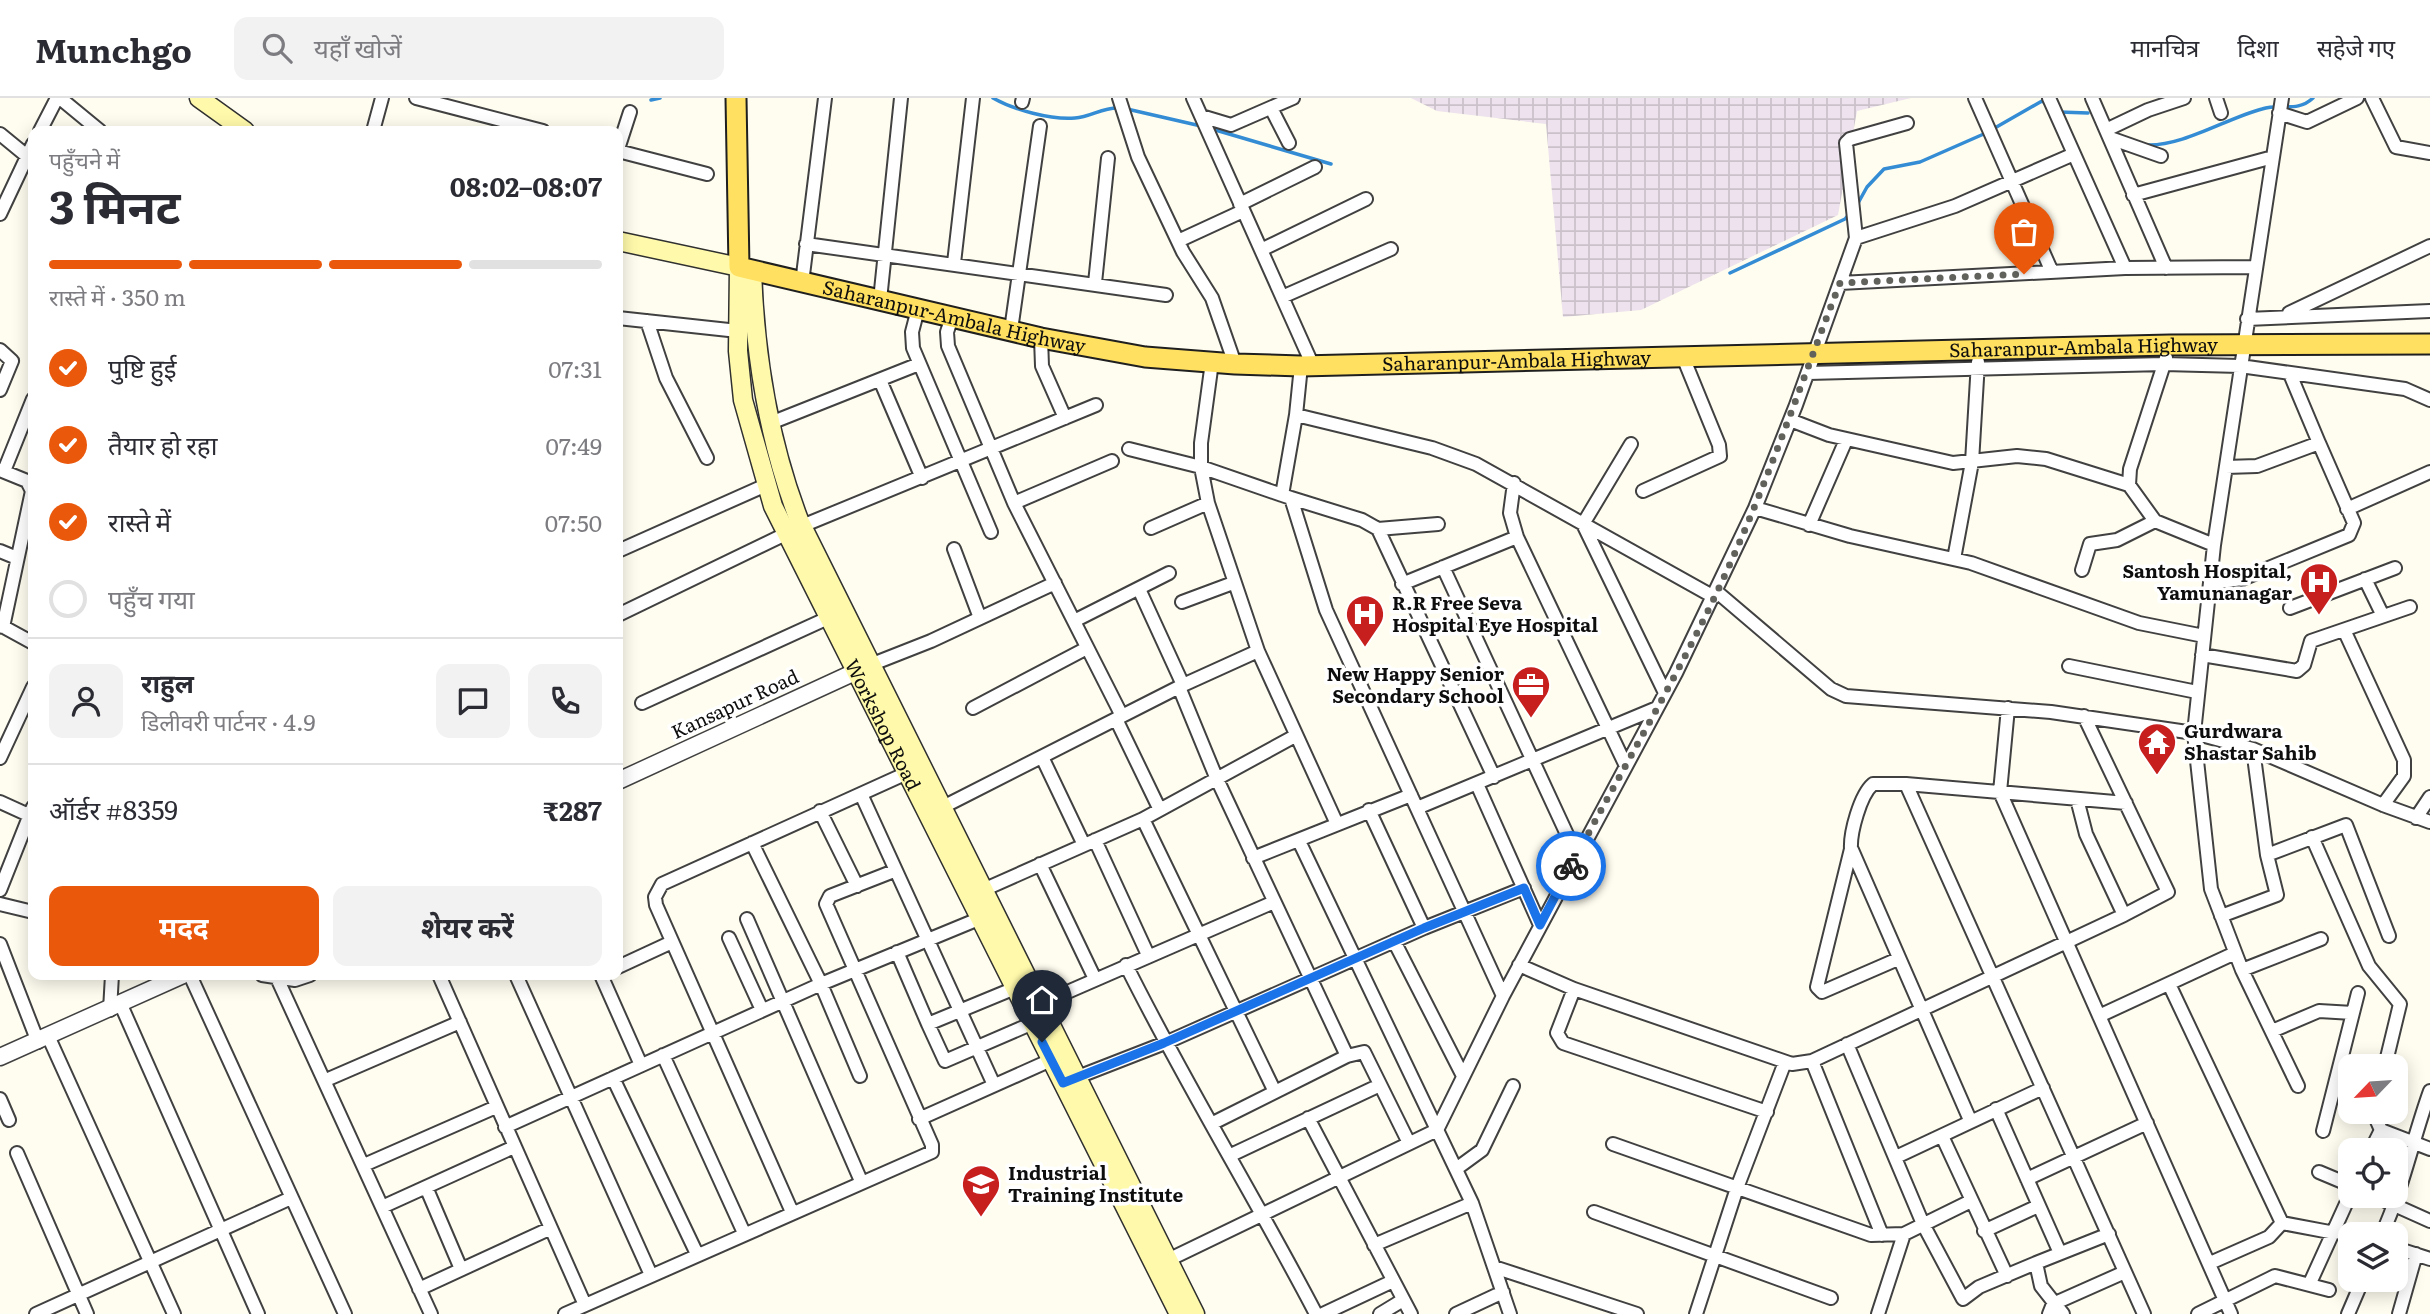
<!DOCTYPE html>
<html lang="hi">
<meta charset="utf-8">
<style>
body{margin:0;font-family:Literata,"Noto Sans Devanagari",serif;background:#f2f2f3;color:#2b2b33;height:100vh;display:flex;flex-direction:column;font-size:26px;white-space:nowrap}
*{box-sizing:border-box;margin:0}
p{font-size:23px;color:#7c7c81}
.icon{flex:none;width:38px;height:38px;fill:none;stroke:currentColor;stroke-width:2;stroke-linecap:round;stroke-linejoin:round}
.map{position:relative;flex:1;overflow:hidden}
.side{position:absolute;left:28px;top:28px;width:595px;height:854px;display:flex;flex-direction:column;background:#fff;border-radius:14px;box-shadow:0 4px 18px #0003}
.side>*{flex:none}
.needle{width:46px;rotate:245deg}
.buttons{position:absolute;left:2338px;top:956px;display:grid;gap:14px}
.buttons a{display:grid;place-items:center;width:70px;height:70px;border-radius:14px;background:#fff;box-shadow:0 4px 18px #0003;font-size:35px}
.pin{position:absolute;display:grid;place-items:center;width:60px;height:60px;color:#fff;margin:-72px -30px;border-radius:50% 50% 50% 0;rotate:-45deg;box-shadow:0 0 7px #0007}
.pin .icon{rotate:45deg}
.courier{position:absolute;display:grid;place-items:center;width:70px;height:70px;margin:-35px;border:5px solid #1a73e8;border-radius:50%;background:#fff;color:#222;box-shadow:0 2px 9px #0007}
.head em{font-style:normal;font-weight:700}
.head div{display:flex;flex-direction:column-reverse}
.head{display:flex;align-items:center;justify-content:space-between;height:119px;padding:0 21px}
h1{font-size:46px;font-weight:700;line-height:52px}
.bar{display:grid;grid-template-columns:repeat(4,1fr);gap:10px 7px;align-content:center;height:84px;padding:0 21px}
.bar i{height:9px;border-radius:5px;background:#e1e1e2}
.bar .active{background:#ea580c}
.bar p{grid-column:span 4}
.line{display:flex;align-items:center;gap:18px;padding:0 21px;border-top:2px solid #e1e1e2}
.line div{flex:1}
.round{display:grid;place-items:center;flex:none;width:74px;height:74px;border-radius:14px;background:#f2f2f3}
ol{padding:0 21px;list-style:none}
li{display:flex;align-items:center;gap:21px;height:77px}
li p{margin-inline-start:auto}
li .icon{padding:7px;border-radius:50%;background:#ea580c;color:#fff;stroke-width:4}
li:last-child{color:#7c7c81}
li i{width:38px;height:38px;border:4px solid #e1e1e2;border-radius:50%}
.button{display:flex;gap:14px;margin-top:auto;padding:14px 21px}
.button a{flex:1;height:80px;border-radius:14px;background:#ea580c;color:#fff;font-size:28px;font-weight:700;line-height:80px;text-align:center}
.button a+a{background:#f2f2f3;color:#2b2b33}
header{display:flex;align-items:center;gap:42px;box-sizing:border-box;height:98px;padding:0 35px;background:#fff;border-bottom:2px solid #e1e1e2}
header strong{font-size:33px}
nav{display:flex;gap:38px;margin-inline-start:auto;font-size:24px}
.search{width:490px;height:63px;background:#f2f2f3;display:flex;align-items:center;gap:18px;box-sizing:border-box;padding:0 24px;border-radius:14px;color:#7c7c81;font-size:26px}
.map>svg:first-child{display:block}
.industrial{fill:url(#industrial-grid)}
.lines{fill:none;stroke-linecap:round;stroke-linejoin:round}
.stream{stroke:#348cd4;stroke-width:3.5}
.minor-casing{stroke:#414141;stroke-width:16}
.tertiary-casing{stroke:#414141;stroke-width:19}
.secondary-casing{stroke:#303030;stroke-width:21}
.primary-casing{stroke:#1f1f1f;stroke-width:23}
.minor{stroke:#fff;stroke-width:12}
.tertiary{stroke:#fff;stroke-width:16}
.secondary{stroke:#fffaab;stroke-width:18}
.primary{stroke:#ffe060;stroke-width:19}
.done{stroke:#62625d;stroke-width:7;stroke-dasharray:0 12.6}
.route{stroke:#1a73e8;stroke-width:9}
.labels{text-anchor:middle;stroke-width:7;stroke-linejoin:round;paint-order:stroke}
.street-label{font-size:19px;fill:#0e0e0e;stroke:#fff}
.poi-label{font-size:19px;font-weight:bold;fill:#0e0e0e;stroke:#fff;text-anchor:start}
</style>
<header>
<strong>Munchgo</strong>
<div class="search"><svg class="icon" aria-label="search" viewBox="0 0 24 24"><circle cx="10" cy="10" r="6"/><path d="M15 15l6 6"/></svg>यहाँ खोजें</div>
<nav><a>मानचित्र</a><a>दिशा</a><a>सहेजे गए</a></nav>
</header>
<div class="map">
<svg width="2430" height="1216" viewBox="0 0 2430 1216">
<defs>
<pattern id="industrial-grid" width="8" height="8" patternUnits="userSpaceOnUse" patternTransform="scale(1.75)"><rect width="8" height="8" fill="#ede2ed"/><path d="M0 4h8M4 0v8" fill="none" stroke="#cac1ca"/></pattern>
</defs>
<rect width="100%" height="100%" fill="#fffdf0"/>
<!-- industrial -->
<path class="industrial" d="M 1411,0 L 1911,0 L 1857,13 L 1838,117 L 1641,212 L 1563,219 L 1546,26 L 1437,13 Z"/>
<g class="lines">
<!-- stream -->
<path class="stream" d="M 993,0 C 1014,12 1051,22 1075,20 C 1091,19 1103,9 1119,10
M 651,2 L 660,0
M 1127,11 L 1201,28
M 2059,14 L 2088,15
M 1212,31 L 1331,66
M 1993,31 L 2042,3 L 2047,6
M 2146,47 C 2182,49 2227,20 2262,11 C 2281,5 2297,15 2313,0
M 1857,107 L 1867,89 L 1884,71 L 1920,64 L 1986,35
M 1730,175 L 1845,121 L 1850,115"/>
<!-- minor casing -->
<g class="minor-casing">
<path id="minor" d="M 60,0 L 100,33
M 416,0 L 543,33
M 1119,0 L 1138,59 L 1183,154 L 1212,200 L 1235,266
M 1193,0 L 1313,268
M 1975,0 L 2052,174
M 2049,0 L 2125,170
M 2092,0 L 2166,170
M 2216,0 L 2221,15
M 2282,0 L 2214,447 L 2194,635 L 2211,791 L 2242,872 L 2298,988
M 2372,0 L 2396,49 L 2430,55
M 1022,4 L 1023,0
M 1271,10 L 1289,45
M 2279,15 L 2307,24 L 2357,0
M 1201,18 L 1231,27 L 1293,0
M 2106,32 L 2148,12 L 2184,0
M 40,33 L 57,0
M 373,33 L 382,0
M 0,36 L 33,63
M 2110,40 L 2161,58
M 618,51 L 630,14
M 618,53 L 707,76
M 2133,97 L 2273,59
M 1240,106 L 1315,69
M 0,116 L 33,46
M 1856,140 L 1955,108 L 2074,56
M 1178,143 L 1243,113
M 806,146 L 1166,197
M 1261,152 L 1366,101
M 954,165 L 973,0
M 802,185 L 825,0
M 1095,185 L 1108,60
M 1840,185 L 2125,170 L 2255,169
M 1282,199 L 1391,151
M 880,202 L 901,0
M 918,211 L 912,234 L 913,250 L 991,434
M 2289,215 L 2430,148
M 952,219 L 947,234 L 948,248 L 1014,405 L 1122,618
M 618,220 L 738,233
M 2247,221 L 2430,213
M 647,223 L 666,280 L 707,360
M 1011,232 L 1040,28
M 1041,240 L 1042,268 L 1065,320
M 0,252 L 12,263 L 0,292
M 1212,264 L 1201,345 L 1201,369 L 1208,405 L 1258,553 L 1337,726
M 1301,268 L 1296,317 L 1282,397 L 1291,400 L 1326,512 L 1503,898
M 1808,275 L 2164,266 L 2240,268 L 2405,291 L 2430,302
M 2290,276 L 2319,345
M 880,282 L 922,380
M 1296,317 L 1432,350 L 1476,366 L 1714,499
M 1790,322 L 1829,337 L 1953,365 L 2017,358 L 2046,361 L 2129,387 L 2155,423 L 2214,447
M 768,326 L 919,266
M 1631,346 L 1583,426 L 1665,595
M 1129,351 L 1201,369 L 1282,397
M 0,372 L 27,383 L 32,393 L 3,529
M 4,373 L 33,301
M 1514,385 L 1510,415 L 1517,439 L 1626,668
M 2129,387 L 2130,371 L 2166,260
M 1643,393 L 1720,358 L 1719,347 L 1683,259
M 1291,400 L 1362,422 L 1378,431 L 1438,426
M 1014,405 L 1112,363
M 1755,410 L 1850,438 L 1971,465 L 2139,525 L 2204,538
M 2347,411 L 2430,374
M 1809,427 L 1846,342
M 1151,430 L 1208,405
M 1378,431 L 1494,679
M 954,451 L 980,520
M 0,453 L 17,460
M 618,453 L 766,387
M 1954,461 L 1972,364 L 1978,264
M 1443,469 L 1577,758
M 2082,472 L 2090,446 L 2117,442 L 2155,423
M 2365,481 L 2383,518
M 2212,485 L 2242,481 L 2349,437 L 2354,425 L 2319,345 L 2257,368 L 2226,369
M 1402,486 L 1517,439
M 1139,491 L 1183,587
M 1717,494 L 1831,591 L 1846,598 L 2051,614 L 2194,635 L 2253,651 L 2383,707 L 2430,724
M 1182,504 L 1233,485
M 2290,510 L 2395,470
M 618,517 L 802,428 L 1096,307
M 1074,523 L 1169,475
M 0,527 L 33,545
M 2345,534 L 2404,662 L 2404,678 L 2383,707
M 2202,557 L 2297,573 L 2304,567 L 2311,543 L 2410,509
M 870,567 L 931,543 L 1055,485
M 2069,568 L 2197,594
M 1179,589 L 1216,679 L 1347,958
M 642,605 L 828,520
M 973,610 L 1087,550
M 2008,610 L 2000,694 L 2231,1216
M 1116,621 L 1159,710
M 1042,659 L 1084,747
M 0,660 L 33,589
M 1477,686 L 1540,827
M 1906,686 L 2144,1216
M 861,696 L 994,987
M 2077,701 L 2086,736 L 2124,817
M 0,704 L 33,719
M 1417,710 L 1657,610
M 1369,712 L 1424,830
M 820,713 L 857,788
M 935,713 L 1183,587 L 1258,553
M 2416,720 L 2430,699
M 1143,721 L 1275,994
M 2312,739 L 2369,868 L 2400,906 L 2385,968
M 1095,742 L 1148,857
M 1299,743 L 1472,1105 L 1510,1216
M 752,745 L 821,886 L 860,978
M 1852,752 L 1970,1022
M 2267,757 L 2346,727 L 2389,838
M 1253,760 L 1411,697
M 1040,766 L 1095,881
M 0,792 L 33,709
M 983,792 L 1143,721 L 1295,638
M 0,806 L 33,814
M 2221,818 L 2277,797 L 2267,757 L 2253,651
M 747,821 L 861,1083
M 729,840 L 762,912
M 1394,843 L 1462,976
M 0,846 L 38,944
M 897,854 L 928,926 L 1020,888
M 1898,861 L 1822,894 L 1817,889 L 1851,751 C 1850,735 1860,697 1873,686 L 1906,686 L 2126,705
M 1126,867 C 1185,986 1255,1099 1316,1216
M 1519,867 L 1574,891 L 1792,966 L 1812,963 L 2124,817 L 2168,794 L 2084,618
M 618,869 L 672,844
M 2242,872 L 2321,841
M 190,877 L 345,1216
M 262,877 L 295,882 L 310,877
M 439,877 L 585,1207
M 516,877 L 651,1177
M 601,877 L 641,967
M 277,880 L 431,1216
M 2169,886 L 2282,1125 L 2269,1139 L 2210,1165
M 1574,891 L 1557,935 L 1563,945 L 1767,1014
M 121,907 L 258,1216
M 1033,909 L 1274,804
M 110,912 L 112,877
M 2099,918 L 2235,855
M 928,926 L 945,963 L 1033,925
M 2272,933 L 2319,913 L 2353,915
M 49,940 L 174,1216
M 1847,946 L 1923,1126 L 1963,1201 L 1979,1189 L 2036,1165
M 663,957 L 744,1135
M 1812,963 L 1882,1137
M 613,980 L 697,1156
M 326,982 L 460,924
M 1070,982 L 1165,945 L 1424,830 L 1524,790
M 0,1001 L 9,1022
M 1996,1011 L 2060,1155
M 2383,1013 L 2377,1023 L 2381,1032 L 2430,1051
M 1308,1020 L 1411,1216
M 919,1021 L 1051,962
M 1213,1025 L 1347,958 L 1364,954 L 1409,1045
M 505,1029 L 821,886 L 981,820
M 2323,1033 L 2358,895
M 1942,1038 L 2007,1178
M 1613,1046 L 1871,1137 L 1904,1136 L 1971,1103
M 2371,1052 L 2381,1032
M 17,1055 L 87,1216
M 1231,1057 L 1380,987
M 1896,1059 L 2043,990
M 364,1067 L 496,1009
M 1456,1071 L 1482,1052 L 1513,988
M 2319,1074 L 2350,1087
M 2027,1081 L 2147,1025
M 426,1089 L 461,1171
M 2372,1097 L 2430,1123
M 382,1109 L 514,1049
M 792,1114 L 656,807 L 655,799 L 662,786 L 907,675
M 1594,1114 L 1831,1200
M 2282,1125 L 2335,1135
M 1984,1133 L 2038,1108
M 2382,1136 C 2403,1090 2413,1040 2430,993
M 1374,1147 L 1472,1105
M 2396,1150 L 2430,1161
M 1168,1162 L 1437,1032 L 1503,898 L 1676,575 L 1755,410 L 1796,307 L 1856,140 L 1846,45 L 1850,41 L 1907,25
M 1494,1169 L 1637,1216
M 2310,1185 L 2350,1097
M 419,1191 L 549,1131
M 36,1216 L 291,1100
M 565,1216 L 932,1054 L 932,1047 L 826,806 L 830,798 L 894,773
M 1323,1216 L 1393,1183
M 1380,1216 L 1403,1202
M 1456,1216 L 1503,1194
M 1696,1216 L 1737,1090 L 1785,964
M 1878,1216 L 1904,1136
M 2049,1216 L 2053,1206 L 2125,1174
M 2063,1216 L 2041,1188 L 2036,1165 L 2109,1136
M 2198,1216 L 2275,1178 L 2329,1192
M 2348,1216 L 2363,1181
M 2399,1216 L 2416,1156"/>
</g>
<!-- tertiary casing -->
<g class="tertiary-casing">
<path id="tertiary" d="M 618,683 L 868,568
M 0,959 L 183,877"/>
</g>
<!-- secondary casing -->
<g class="secondary-casing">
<g id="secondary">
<path d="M 199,0 L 245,33"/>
<path id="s1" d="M 618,143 L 739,169 L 738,253 L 743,302 L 773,408 L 1179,1216"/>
<path d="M 752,173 C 755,260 768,341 799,422 L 1195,1216"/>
</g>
</g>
<!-- primary casing -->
<g class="primary-casing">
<g id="primary">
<path id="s2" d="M 736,0 L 739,169 L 1041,240 L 1145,259 L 1235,266 L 1301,268 L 2170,247 L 2430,246"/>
</g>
</g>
<!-- minor -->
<use href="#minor" class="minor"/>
<!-- tertiary -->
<use href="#tertiary" class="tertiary"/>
<!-- secondary -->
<use href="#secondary" class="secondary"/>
<!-- primary -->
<use href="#primary" class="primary"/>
</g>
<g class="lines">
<!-- done -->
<path class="done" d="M 1571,768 C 1622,671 1679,577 1725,477 C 1769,381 1802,282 1840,185 L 2024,176"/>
<!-- route -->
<path class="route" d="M 1042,944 L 1063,985 L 1164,945 L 1424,830 L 1524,790 L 1540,827 L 1571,768"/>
</g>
<!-- icons -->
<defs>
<g id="hospital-pin" transform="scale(2.0125)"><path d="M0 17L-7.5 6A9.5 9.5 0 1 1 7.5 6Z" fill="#c61f1e" stroke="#fff"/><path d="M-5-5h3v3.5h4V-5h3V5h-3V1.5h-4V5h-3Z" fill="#fff"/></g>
<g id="office-pin" transform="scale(2.0125)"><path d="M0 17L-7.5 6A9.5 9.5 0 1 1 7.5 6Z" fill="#c61f1e" stroke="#fff"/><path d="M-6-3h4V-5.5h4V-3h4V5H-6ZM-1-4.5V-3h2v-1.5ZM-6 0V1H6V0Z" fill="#fff"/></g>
<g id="temple-pin" transform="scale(2.0125)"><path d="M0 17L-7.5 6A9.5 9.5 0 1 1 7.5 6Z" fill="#c61f1e" stroke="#fff"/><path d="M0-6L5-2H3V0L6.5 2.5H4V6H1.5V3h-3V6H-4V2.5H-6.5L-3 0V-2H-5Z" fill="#fff"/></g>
<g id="university-pin" transform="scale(2.0125)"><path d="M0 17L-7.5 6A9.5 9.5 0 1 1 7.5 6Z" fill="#c61f1e" stroke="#fff"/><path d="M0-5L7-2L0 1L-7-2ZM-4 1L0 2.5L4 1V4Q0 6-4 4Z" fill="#fff"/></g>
</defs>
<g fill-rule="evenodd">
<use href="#hospital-pin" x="2319" y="484"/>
<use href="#hospital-pin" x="1365" y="516"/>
<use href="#office-pin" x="1531" y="587"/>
<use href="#temple-pin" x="2157" y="644"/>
<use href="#university-pin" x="981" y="1086"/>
</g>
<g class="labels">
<!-- street labels -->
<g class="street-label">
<text dy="7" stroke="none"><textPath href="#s2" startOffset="390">Saharanpur-Ambala Highway</textPath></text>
<text dy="7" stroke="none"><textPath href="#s2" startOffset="1524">Saharanpur-Ambala Highway</textPath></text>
<text dy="7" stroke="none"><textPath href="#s2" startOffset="957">Saharanpur-Ambala Highway</textPath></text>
<text transform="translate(735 606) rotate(-25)" y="7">Kansapur Road</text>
<text dy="7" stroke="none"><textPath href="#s1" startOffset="612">Workshop Road</textPath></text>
</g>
<!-- poi labels -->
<g class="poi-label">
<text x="2292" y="480" text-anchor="end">Santosh Hospital,<tspan x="2292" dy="22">Yamunanagar</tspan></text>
<text x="1392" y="512">R.R Free Seva<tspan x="1392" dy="22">Hospital Eye Hospital</tspan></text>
<text x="1504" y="583" text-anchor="end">New Happy Senior<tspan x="1504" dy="22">Secondary School</tspan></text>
<text x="2184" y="640">Gurdwara<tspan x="2184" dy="22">Shastar Sahib</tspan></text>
<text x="1008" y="1082">Industrial<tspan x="1008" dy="22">Training Institute</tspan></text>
</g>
</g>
</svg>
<div class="buttons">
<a><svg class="needle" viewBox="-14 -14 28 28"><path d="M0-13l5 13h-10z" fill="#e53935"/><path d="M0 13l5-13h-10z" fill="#7c7c81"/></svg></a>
<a><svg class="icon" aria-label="locate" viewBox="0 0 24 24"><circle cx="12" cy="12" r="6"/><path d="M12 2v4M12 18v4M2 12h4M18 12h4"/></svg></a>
<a><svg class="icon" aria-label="layers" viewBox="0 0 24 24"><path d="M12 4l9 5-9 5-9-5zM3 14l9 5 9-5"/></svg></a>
</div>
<div class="pin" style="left:2024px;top:176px;background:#ea580c"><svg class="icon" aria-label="bag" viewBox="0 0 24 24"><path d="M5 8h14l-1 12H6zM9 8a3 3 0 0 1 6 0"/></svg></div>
<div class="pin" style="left:1042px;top:944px;background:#1f2937"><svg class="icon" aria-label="home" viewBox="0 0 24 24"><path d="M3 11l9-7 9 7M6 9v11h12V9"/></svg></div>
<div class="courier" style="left:1571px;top:768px"><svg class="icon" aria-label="bike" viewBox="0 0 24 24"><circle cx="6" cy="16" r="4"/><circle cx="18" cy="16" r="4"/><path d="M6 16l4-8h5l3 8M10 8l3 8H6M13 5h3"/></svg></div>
<section class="side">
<div class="head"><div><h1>3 मिनट</h1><p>पहुँचने में</p></div><em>08:02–08:07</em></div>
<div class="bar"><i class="active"></i><i class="active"></i><i class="active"></i><i></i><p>रास्ते में · 350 m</p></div>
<ol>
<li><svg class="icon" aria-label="check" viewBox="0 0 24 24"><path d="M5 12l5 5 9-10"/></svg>पुष्टि हुई<p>07:31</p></li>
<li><svg class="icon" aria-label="check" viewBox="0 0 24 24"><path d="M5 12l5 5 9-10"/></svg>तैयार हो रहा<p>07:49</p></li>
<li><svg class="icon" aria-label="check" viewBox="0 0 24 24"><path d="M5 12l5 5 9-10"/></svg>रास्ते में<p>07:50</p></li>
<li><i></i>पहुँच गया</li>
</ol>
<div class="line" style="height:126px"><a class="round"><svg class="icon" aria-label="person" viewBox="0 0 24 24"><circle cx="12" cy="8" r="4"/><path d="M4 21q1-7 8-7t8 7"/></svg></a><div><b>राहुल</b><p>डिलीवरी पार्टनर · 4.9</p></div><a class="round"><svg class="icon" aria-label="chat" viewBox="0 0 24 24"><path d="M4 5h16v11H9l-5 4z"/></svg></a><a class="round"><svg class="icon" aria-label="phone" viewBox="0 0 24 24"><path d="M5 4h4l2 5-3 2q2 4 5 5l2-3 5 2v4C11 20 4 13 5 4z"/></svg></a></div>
<div class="line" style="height:91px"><div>ऑर्डर #8359</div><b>₹287</b></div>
<div class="button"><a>मदद</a><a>शेयर करें</a></div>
</section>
</div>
